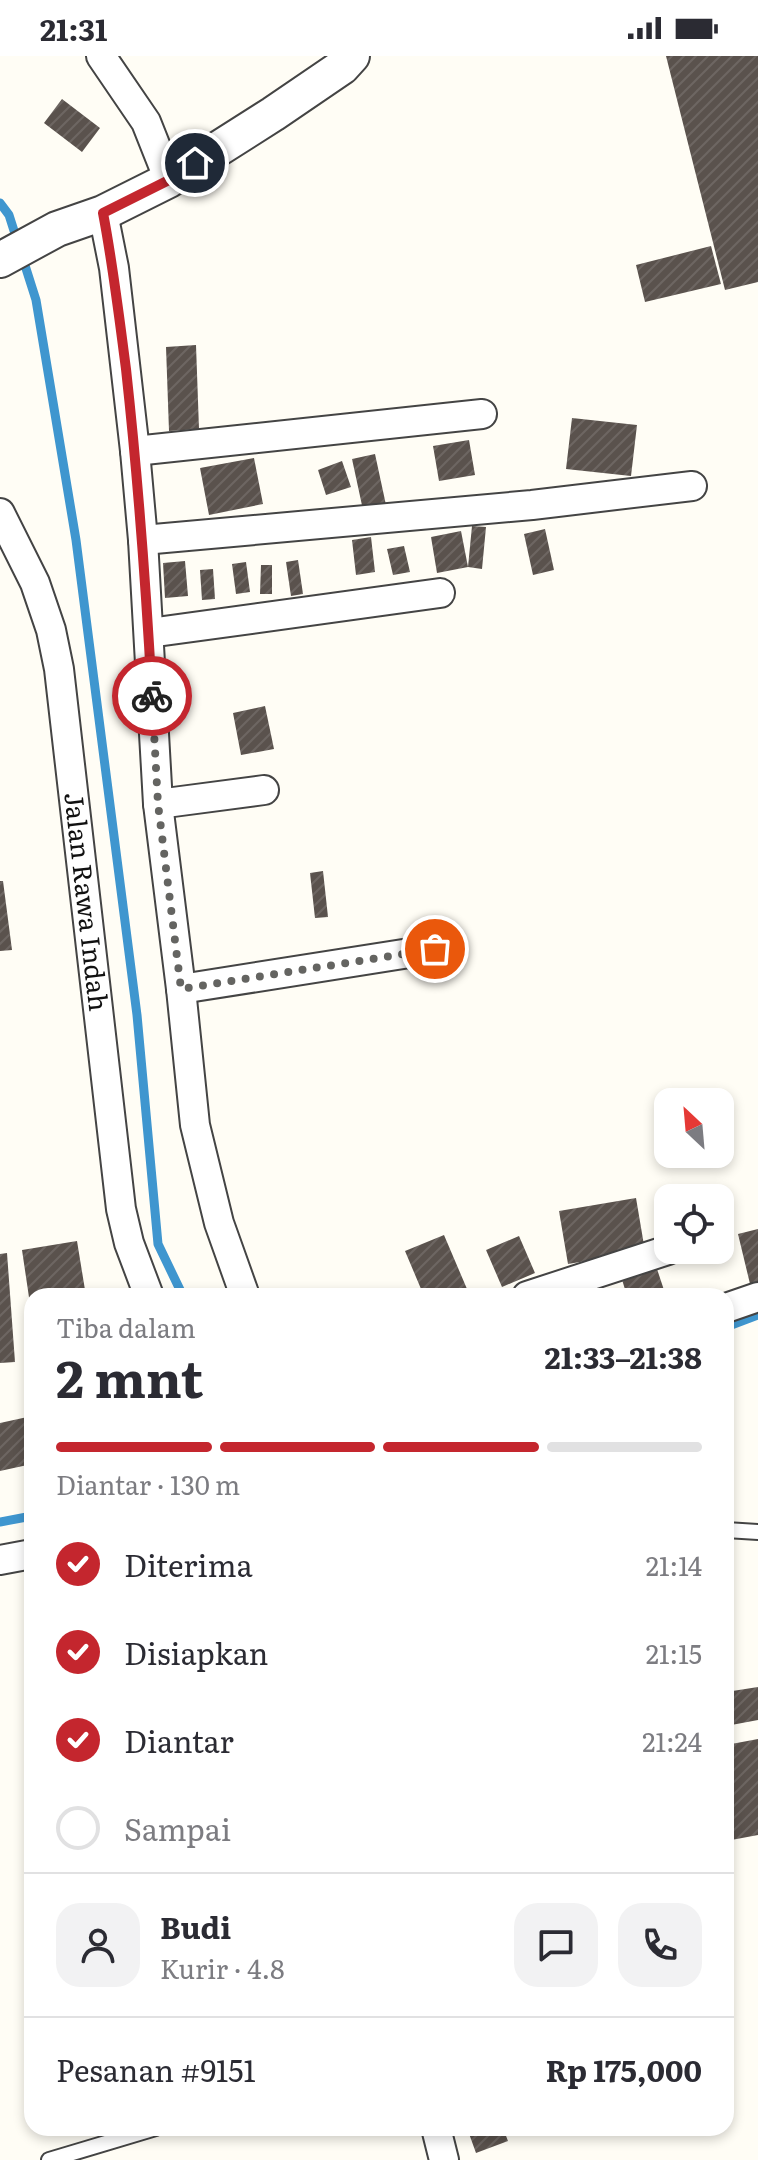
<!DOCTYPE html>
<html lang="id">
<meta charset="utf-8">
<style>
body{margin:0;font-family:Literata,serif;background:#f2f2f3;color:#2b2b33;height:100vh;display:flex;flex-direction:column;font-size:30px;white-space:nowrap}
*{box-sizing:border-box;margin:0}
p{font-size:26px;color:#7c7c81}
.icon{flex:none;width:44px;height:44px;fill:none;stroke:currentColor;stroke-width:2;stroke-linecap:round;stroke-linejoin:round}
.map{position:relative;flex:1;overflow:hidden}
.panel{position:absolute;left:24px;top:1232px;width:710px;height:848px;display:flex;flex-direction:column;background:#fff;border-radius:24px;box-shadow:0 4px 12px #0003}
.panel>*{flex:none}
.needle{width:52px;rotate:334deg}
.controls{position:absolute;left:654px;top:1032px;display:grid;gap:16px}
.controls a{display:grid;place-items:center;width:80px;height:80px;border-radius:16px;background:#fff;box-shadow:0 4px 12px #0003;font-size:40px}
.pin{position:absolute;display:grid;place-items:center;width:68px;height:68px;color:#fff;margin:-34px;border:4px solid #fff;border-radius:50%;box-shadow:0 2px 8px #0007}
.courier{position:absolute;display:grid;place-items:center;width:80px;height:80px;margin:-40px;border:6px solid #c4262e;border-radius:50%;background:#fff;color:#222;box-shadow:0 2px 10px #0007}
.head em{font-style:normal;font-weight:700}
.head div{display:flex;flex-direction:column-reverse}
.head{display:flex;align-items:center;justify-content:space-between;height:136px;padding:0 32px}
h1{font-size:52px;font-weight:700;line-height:60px}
.bar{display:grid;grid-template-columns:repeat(4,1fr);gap:12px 8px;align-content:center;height:96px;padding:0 32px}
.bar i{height:10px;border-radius:6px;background:#e1e1e2}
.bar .selected{background:#c4262e}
.bar p{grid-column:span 4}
.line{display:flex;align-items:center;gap:20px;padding:0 32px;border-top:2px solid #e1e1e2}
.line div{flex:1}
.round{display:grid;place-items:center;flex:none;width:84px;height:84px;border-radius:24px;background:#f2f2f3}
ol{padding:0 32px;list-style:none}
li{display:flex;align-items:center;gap:24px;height:88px}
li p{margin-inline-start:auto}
li .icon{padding:8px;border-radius:50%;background:#c4262e;color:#fff;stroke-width:4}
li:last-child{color:#7c7c81}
li i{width:44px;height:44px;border:4px solid #e1e1e2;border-radius:50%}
.status{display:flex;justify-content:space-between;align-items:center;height:56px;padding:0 40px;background:#fff;direction:ltr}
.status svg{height:22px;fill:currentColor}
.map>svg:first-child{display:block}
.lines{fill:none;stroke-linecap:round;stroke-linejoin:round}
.stream{stroke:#3f96cf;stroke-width:9}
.building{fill:url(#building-hatch)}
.service-casing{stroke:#444;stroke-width:18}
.minor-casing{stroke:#444;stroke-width:32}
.tertiary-casing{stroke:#444;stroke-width:38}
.service{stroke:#fff;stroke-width:14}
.minor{stroke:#fff;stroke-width:28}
.tertiary{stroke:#fff;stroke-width:34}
.done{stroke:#646461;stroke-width:8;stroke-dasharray:0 14.4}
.route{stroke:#c4262e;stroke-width:10}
.labels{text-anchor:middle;stroke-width:8;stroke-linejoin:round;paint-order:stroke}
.street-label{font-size:26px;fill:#111;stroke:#fff}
</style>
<div class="status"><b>21:31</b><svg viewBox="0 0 49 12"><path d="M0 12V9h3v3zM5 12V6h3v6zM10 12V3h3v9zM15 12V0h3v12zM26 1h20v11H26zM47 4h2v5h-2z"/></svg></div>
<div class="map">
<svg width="758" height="2104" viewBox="0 0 758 2104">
<defs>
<pattern id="building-hatch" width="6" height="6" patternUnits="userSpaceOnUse" patternTransform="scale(2)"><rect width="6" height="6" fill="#5a524d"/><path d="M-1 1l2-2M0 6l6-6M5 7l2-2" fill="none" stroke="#6d6662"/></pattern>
</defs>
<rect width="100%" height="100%" fill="#fffdf5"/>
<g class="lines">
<!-- stream -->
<path class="stream" d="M 0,147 L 9,159 L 36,244 L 76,484 L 137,959 L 158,1188 L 183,1240
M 726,1271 L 758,1259
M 0,1466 L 32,1460"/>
</g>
<!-- building -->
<path class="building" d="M 666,0 L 758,0 L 758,226 L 725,234 Z
M 62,43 L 100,72 L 82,96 L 44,67 Z
M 711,190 L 721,228 L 645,246 L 636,209 Z
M 196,289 L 199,373 L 169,375 L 166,291 Z
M 572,362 L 637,369 L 631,420 L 566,413 Z
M 469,384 L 475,419 L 439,425 L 433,390 Z
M 375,398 L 386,449 L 363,454 L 352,403 Z
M 254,402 L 263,448 L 209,459 L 200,412 Z
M 342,405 L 351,431 L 326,439 L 318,414 Z
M 472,470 L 486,471 L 482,513 L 468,511 L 437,517 L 431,481 L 461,475 L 468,511 Z
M 545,473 L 554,514 L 533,519 L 524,478 Z
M 371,481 L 375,516 L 356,519 L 352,484 Z
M 404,490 L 410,516 L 393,519 L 387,493 Z
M 298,504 L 303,538 L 291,540 L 286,506 Z
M 185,505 L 188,540 L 165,542 L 163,507 Z
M 246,506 L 250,536 L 236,538 L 232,508 Z
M 261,509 L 272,509 L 272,538 L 260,538 Z
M 213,513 L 215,543 L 202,544 L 200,514 Z
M 265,650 L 274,693 L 241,699 L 233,657 Z
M 323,815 L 328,861 L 315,862 L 310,817 Z
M 0,825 L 3,825 L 12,894 L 0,895 Z
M 636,1142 L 645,1195 L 568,1208 L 559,1155 Z
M 758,1173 L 758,1230 L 751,1232 L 738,1178 Z
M 444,1179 L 470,1240 L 424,1240 L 405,1195 Z
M 519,1180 L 535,1217 L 502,1231 L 486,1194 Z
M 77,1185 L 86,1240 L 32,1240 L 32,1247 L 30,1248 L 22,1194 Z
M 7,1197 L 15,1306 L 0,1307 L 0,1198 Z
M 655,1207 L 665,1237 L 654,1240 L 627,1240 L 620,1217 Z
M 32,1360 L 32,1408 L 0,1415 L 0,1367 Z
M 758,1631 L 758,1664 L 726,1670 L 726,1636 Z
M 758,1683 L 758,1779 L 726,1785 L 726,1689 Z
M 467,2072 L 503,2072 L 508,2085 L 476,2097 Z"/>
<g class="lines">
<!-- service casing -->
<g class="service-casing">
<path id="service" d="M 726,1474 L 758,1476
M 49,2104 L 156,2072"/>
</g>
<!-- minor casing -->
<g class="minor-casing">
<g id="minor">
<path d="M 101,0 L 146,66 L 169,124"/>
<path d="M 103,157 L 114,212 L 135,395 L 143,484 L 158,748 L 181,933 L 195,1069 L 219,1167 L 245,1240"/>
<path d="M 135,395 L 482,358"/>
<path id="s1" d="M 0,457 L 35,527 L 51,574 L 59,613 L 121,1153 L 129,1187 L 149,1240"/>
<path d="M 143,484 L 532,449 L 692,430"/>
<path d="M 149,577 L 440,537"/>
<path d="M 158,748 L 264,734"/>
<path d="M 181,933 L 435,893"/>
<path d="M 527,1240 L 668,1194"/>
<path d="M 726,1252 L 758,1241"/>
<path d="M 0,1504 L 32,1498"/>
<path d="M 436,2072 L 444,2104"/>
</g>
</g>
<!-- tertiary casing -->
<g class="tertiary-casing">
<path id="tertiary" d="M 0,204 L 57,173 L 103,157 L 169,124 L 273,58 L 342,11 L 352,0"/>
</g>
<!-- service -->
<use href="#service" class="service"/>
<!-- minor -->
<use href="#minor" class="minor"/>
<!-- tertiary -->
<use href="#tertiary" class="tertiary"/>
</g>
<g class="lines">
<!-- done -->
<path class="done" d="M 152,640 L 158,748 L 181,933 L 435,893"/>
<!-- route -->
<path class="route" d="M 152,640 C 146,531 138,422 126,313 C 119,260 113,209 103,157 L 169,124 L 195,107"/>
</g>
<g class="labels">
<!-- street labels -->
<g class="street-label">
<text dy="9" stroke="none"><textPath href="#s1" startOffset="402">Jalan Rawa Indah</textPath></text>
</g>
</g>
</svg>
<div class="controls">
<a><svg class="needle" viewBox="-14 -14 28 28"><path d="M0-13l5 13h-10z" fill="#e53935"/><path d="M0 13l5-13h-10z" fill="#7c7c81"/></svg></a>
<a><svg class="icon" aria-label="locate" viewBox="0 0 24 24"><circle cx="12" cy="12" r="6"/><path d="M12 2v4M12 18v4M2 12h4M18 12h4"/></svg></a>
</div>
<div class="pin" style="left:435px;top:893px;background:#ea580c"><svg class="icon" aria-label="bag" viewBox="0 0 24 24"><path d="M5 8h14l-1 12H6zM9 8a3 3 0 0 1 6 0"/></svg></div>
<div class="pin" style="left:195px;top:107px;background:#1f2937"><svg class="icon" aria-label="home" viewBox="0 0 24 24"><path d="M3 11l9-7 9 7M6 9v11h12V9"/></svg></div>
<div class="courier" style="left:152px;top:640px"><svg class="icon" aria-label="bike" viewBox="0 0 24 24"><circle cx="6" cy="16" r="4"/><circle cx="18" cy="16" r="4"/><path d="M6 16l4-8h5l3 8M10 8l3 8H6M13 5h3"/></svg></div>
<section class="panel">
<div class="head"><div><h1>2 mnt</h1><p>Tiba dalam</p></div><em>21:33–21:38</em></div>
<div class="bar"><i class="selected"></i><i class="selected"></i><i class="selected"></i><i></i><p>Diantar · 130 m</p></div>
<ol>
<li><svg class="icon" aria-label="check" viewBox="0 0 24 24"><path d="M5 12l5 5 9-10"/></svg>Diterima<p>21:14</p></li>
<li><svg class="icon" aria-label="check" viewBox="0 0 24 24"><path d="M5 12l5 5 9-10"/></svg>Disiapkan<p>21:15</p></li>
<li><svg class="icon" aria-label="check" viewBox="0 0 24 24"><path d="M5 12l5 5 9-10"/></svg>Diantar<p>21:24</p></li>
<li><i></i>Sampai</li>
</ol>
<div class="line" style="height:144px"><a class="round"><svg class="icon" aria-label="person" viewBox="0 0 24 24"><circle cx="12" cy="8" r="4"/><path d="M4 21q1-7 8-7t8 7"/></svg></a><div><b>Budi</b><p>Kurir · 4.8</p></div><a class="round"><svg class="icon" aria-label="chat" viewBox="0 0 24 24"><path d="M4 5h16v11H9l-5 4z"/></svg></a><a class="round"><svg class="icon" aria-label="phone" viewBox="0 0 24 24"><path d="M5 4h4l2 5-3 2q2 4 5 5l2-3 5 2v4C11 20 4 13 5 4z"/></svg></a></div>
<div class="line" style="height:104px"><div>Pesanan #9151</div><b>Rp 175,000</b></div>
</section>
</div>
